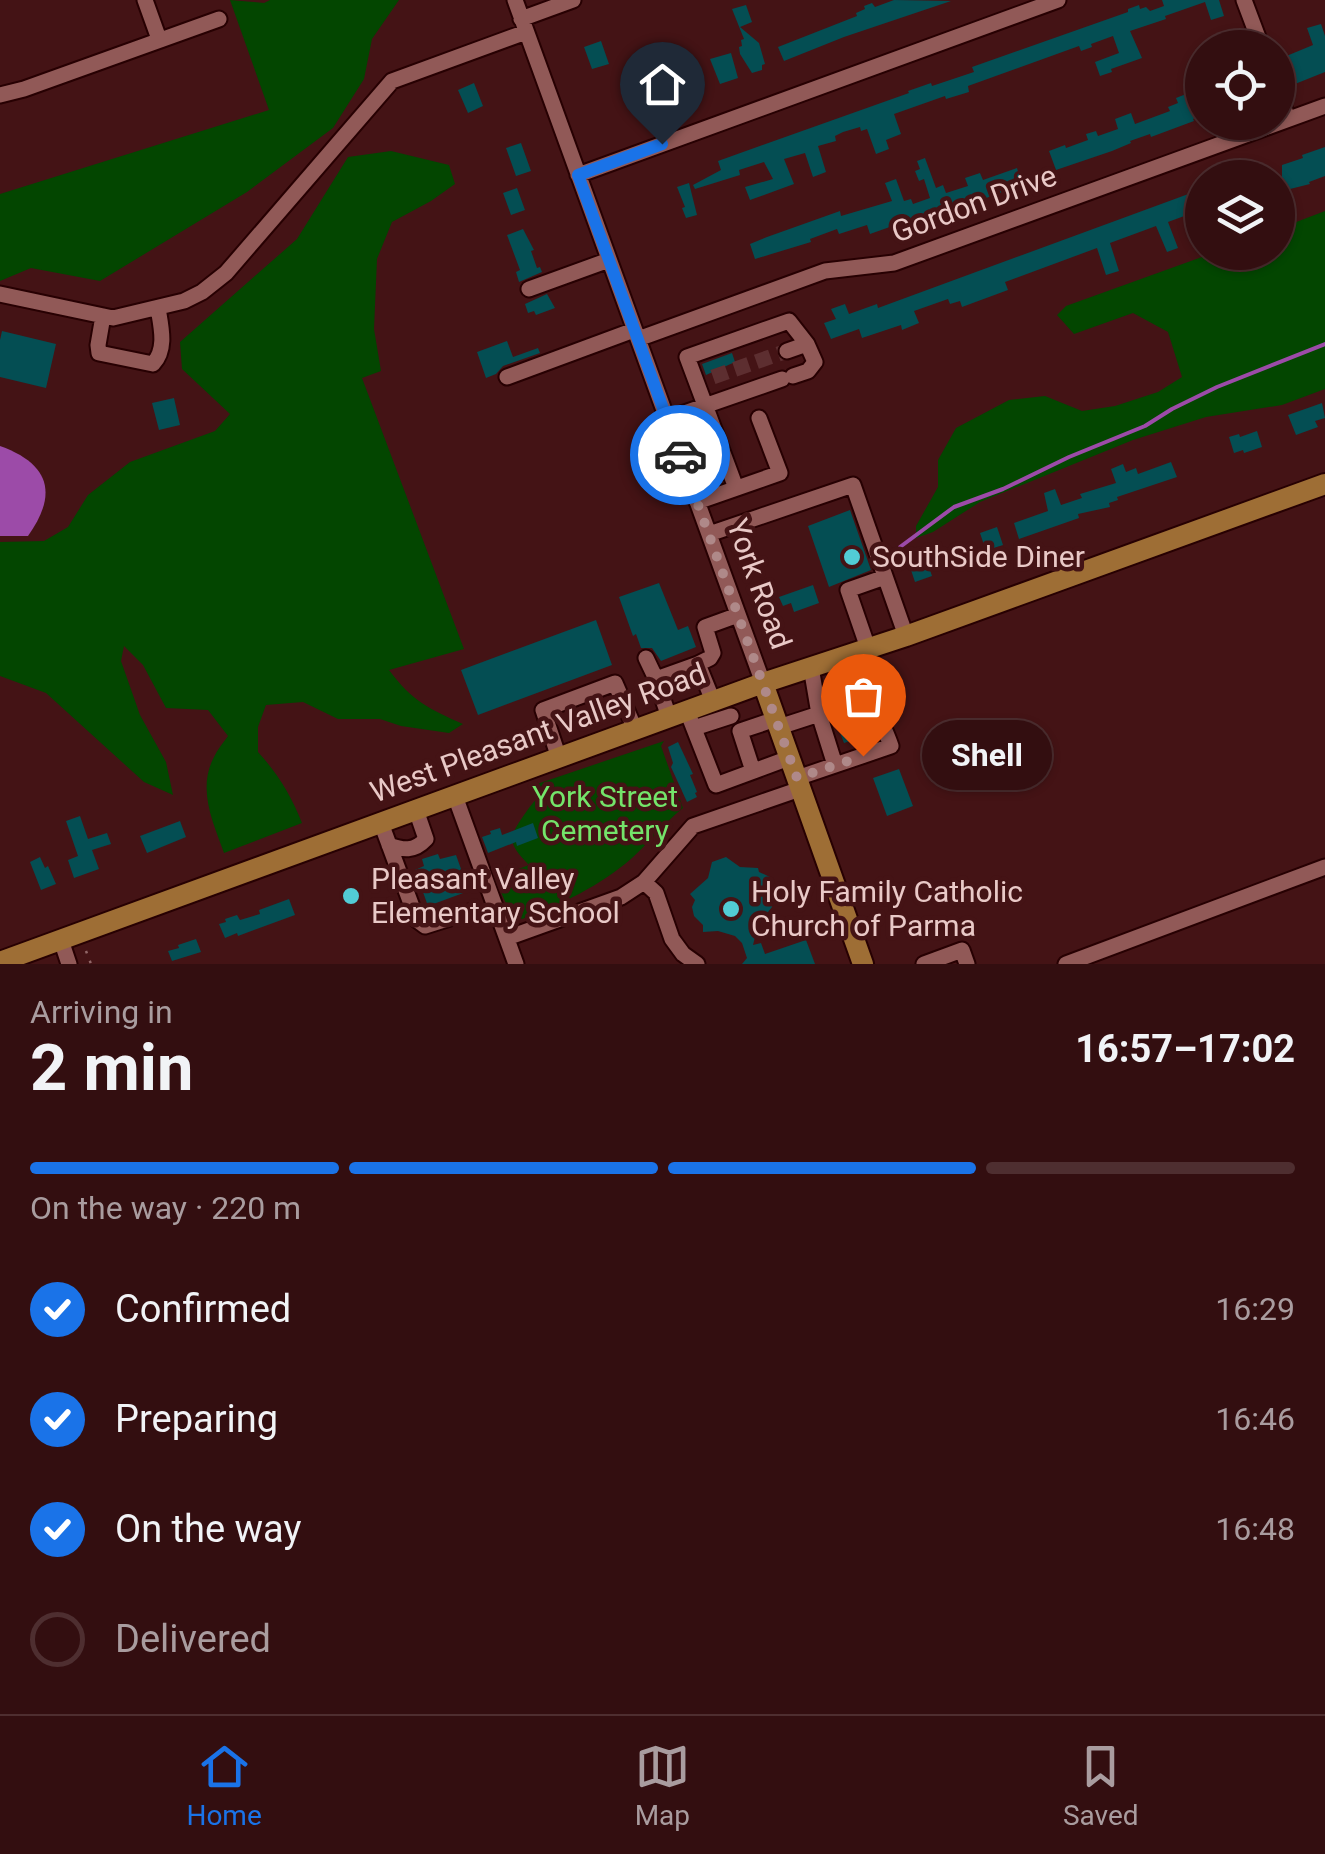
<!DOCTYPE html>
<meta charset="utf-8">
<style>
body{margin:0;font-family:Roboto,sans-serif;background:#3b1719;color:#f1f3f6;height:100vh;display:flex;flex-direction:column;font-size:38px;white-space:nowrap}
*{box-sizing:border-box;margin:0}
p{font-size:32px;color:#a99c9f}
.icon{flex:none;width:55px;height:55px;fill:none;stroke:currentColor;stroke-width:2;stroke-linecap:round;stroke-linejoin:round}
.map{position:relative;height:964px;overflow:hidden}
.drawer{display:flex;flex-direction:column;background:#330e10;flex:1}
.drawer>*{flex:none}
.tools{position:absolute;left:1185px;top:30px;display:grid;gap:20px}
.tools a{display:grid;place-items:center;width:110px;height:110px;border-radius:50%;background:#330e10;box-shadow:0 2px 8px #0004,0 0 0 2px #4e2e30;font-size:50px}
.pin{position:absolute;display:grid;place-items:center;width:85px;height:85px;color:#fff;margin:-102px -42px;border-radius:50% 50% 50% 0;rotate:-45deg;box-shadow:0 0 10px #0007}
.pin .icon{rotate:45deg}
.courier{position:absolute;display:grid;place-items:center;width:100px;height:100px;margin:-50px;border:8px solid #1a73e8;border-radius:50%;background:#fff;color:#222;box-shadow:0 2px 12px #0007}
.bubble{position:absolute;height:70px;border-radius:35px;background:#330e10;box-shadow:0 2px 8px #0004,0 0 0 2px #4e2e30;font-size:32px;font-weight:700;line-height:70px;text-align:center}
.summary em{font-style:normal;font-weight:700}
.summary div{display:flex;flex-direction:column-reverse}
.summary{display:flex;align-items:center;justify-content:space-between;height:170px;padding:0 30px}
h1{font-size:65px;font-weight:700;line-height:75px}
.bar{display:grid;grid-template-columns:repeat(4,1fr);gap:15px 10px;align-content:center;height:120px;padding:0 30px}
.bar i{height:12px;border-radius:8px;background:#4e2e30}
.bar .selected{background:#1a73e8}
.bar p{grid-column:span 4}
ol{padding:0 30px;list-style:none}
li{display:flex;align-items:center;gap:30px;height:110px}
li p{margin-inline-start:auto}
li .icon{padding:10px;border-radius:50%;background:#1a73e8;color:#fff;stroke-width:4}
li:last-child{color:#a99c9f}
li i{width:55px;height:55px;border:5px solid #4e2e30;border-radius:50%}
.tabs{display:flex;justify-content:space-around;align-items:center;height:140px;border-top:2px solid #4e2e30;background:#330e10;font-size:28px;color:#a99c9f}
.tabs a{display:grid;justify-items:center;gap:5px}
.tabs .selected{color:#1a73e8}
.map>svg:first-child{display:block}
.green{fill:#034600}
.water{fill:#9c4ba8}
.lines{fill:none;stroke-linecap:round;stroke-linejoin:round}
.stream{stroke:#9c4ba8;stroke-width:4}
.building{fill:#044e53}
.minor-tunnel{stroke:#5d2e30;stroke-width:15;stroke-dasharray:15 8;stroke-linecap:butt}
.minor-casing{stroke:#270002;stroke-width:19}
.major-casing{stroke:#270002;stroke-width:24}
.path{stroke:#916768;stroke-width:2.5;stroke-dasharray:2.5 8;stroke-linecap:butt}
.minor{stroke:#915957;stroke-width:15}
.major{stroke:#9e6e35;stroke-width:20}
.done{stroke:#af8989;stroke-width:10;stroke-dasharray:0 18}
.route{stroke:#1a73e8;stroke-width:12}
.poi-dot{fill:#52ccd5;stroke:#441315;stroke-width:4}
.labels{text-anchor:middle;stroke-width:9;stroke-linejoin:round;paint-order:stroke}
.street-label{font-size:30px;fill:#e9c9c7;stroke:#441315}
.poi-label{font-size:30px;fill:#e9c9c7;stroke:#441315;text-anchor:start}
.park-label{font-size:30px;fill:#74e46a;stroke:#441315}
</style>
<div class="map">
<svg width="1325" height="964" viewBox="0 0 1325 964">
<rect width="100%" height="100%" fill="#441315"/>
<!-- green -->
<path class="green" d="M 230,0 L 264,3 L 270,0 L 399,0 L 372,39 L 364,79 L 333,128 L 247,192 L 100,281 L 31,268 L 0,281 L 0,194 L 269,110 Z
M 391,151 L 449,165 L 455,184 L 431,201 L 392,222 L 377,259 L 374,329 L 381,371 L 362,378 L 464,649 L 389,670 C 412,701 429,709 463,724 L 449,733 L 401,726 L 380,719 L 338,719 L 303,702 L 266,705 L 258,727 L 258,752 C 278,774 291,795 302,823 L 224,853 C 213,822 197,789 214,757 C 217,750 223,743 228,736 L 208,710 L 166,708 L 143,665 L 124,646 L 121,661 L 140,715 L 166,762 L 173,795 L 144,782 L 46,693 L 0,676 L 0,542 L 44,541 L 68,527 L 88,495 L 130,462 L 215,431 L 230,414 L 182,369 L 180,342 L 297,239 L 348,157 Z
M 1325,211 L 1325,389 L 1282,405 L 1206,417 L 1133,440 L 980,502 L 933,532 L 916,538 L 916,526 L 938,487 L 938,460 L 956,428 L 1009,400 L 1045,396 L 1082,411 L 1115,406 L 1158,392 L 1182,377 L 1168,332 L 1133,313 L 1074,334 L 1057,315 L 1066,306 L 1213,253 L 1278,252 L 1278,229 Z
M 664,741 L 661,746 L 683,808 C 664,823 650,842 632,858 C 600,886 562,904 522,919 L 510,913 L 495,878 L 529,865 C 509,844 507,839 524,815 C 530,807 533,801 541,796 L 537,784 Z"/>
<!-- water -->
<path class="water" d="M 0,446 C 50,464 58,494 28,536 L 0,536 Z"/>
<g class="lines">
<!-- stream -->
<path class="stream" d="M 900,547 L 954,507 L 1003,489 L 1069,457 L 1145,426 L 1172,409 L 1217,387 L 1325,344"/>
</g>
<!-- building -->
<path class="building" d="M 894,0 L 951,1 L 844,37 L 784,61 L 778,47 L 857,16 L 856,13 L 865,9 L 864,6 L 872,3 L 875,7 Z
M 1162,0 L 1219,0 L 1224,16 L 1211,20 L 1205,2 L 1165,16 L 1166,19 L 1130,31 L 1142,58 L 1111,69 L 1112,72 L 1100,76 L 1095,62 L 1119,53 L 1113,36 L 1091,44 L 1092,47 L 1081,51 L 1079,46 L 968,86 L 969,92 L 946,99 L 945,96 L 894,114 L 901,134 L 886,140 L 889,149 L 876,154 L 867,129 L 861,131 L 860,127 L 843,132 L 835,136 L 836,141 L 818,146 L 826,172 L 813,177 L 805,153 L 784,159 L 794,184 L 750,200 L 745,187 L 773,179 L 764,162 L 739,170 L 740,175 L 695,189 L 693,185 L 721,170 L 718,161 L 909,93 L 908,91 L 931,83 L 932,86 L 974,72 L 972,67 L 1128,12 L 1128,9 L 1139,5 L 1140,9 L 1146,7 L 1150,11 L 1164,6 Z
M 746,5 L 752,22 L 740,27 L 759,43 L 765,64 L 762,65 L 762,70 L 752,73 L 740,54 L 739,47 L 742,46 L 741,40 L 744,39 L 732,9 Z
M 1321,24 L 1325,36 L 1325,72 L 1295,84 L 1284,57 L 1313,45 L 1307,28 Z
M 601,41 L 609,64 L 592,69 L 584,47 Z
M 731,53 L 738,78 L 720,84 L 710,59 Z
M 474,83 L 483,106 L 468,113 L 458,90 Z
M 1191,92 L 1201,116 L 1193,119 L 1194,121 L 1151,137 L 1150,134 L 1130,141 L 1131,143 L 1112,151 L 1056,170 L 1049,151 L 1065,145 L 1066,148 L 1088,140 L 1086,134 L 1096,131 L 1098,136 L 1118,129 L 1115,119 L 1131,113 L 1135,124 L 1170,111 L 1168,107 L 1178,103 L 1176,98 Z
M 521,143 L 531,171 L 516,176 L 506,148 Z
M 1325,147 L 1325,176 L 1309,182 L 1310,184 L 1282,191 L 1282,165 L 1303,158 L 1302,155 Z
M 925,158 L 936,188 L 943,185 L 946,193 L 968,186 L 965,178 L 980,173 L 983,180 L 1017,168 L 1022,185 L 903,228 L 901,223 L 870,234 L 867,225 L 839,234 L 837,229 L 810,239 L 811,242 L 755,259 L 750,244 L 767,237 L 840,211 L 841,216 L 892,201 L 885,183 L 896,179 L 904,201 L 911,199 L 913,204 L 930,198 L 924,179 L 919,181 L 915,171 L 920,169 L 917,161 Z
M 689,183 L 697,215 L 686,218 L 682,208 L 685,207 L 677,187 Z
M 517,188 L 525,210 L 511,215 L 503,193 Z
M 1202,189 L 1202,253 L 1187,215 L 1168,222 L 1178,248 L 1167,252 L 1156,226 L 1110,243 L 1119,271 L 1106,275 L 1097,248 L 1005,282 L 1008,290 L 962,307 L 960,301 L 950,304 L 948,299 L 914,311 L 919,323 L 902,330 L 901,325 L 862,338 L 859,329 L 831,339 L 824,323 L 836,319 L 831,309 L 845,304 L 849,314 L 877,304 L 878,308 Z
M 523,229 L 534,250 L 531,251 L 537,268 L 540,267 L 542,272 L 519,282 L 516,272 L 520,270 L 507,235 Z
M 547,294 L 555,308 L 536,315 L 534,311 L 528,313 L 525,304 Z
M 2,331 L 56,344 L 46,388 L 0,377 L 0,340 Z
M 507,341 L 513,357 L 538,348 L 540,353 L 503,366 L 496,374 L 486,378 L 477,352 Z
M 732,353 L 735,362 L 706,375 L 702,364 Z
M 174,398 L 180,425 L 159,430 L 152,403 Z
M 1322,403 L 1325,418 L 1315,421 L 1318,427 L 1296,435 L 1288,415 Z
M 1257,431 L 1262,447 L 1244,453 L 1243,450 L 1234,453 L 1229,437 L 1239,434 L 1240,437 Z
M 1171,462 L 1177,477 L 1117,497 L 1118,500 L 1109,503 L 1110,507 L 1078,514 L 1079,518 L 1019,539 L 1014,523 L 1048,511 L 1044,493 L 1055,489 L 1061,505 L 1082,498 L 1080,494 L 1116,483 L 1111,469 L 1123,464 L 1126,472 L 1136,468 L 1138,474 Z
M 850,510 L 871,570 L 829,587 L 808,526 Z
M 997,527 L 1003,545 L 986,551 L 980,533 Z
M 934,546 L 941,567 L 930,570 L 932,576 L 915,582 L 907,558 Z
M 659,583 L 678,630 L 688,626 L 696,647 L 661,661 L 652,648 L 641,648 L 636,634 L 633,636 L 619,597 Z
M 813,585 L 819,603 L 794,612 L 791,603 L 783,606 L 779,597 Z
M 596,620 L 612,665 L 478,715 L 461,670 Z
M 864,712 L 872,728 L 857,734 L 859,738 L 844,743 L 836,722 Z
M 678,742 L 693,774 L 690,775 L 697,792 L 695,793 L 697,797 L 687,802 L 671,767 L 673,763 L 668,747 Z
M 899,769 L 913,806 L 887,816 L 873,778 Z
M 80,816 L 88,839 L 107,833 L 111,844 L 92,850 L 99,869 L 74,878 L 68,860 L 78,856 L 66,821 Z
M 180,821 L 186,837 L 147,853 L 140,836 Z
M 533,823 L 538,838 L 517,846 L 516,842 L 488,853 L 482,837 L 491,834 L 490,831 L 500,828 L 502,835 Z
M 438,854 L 440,859 L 456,855 L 465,880 L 462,881 L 466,892 L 428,906 L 415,870 L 424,866 L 422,859 Z
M 40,857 L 45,868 L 48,866 L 56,884 L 41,890 L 30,862 Z
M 726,857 L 740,867 L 758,868 L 759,872 L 770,877 L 774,884 L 776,894 L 771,903 L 772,907 L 758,925 L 753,945 L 761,943 L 765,954 L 806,940 L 815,964 L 742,964 L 747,958 L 742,943 L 735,936 L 718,931 L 703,932 L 703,925 L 694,916 L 692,907 L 695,900 L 690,894 L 708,878 L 712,862 Z
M 289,899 L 295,915 L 238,936 L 237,933 L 225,938 L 219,924 L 226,922 L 225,919 L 237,915 L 240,920 L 260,914 L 259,910 Z
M 196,939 L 201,952 L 172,961 L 168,951 L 179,948 L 178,945 Z"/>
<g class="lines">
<!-- minor-tunnel -->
<path class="minor-tunnel" d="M 713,377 L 787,351"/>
<!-- minor casing -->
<g class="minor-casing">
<path id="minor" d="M 145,0 L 159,39
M 515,0 L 763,683
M 1244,0 L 1262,48
M 521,19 L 573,0
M 1278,91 L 1288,119
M 0,95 L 24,89 L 219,19
M 578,175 L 1058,0
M 529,289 L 609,260
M 0,294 L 113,318 L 184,301 L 202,292 L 226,273 L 392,81 L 526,32
M 103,316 L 98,345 L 99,353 L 153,364 C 167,349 161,327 158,308
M 638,339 L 825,271 L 894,263 L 1325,106
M 787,351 L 807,344
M 507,377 L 634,330
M 667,419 L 782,379
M 736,488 L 687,357 L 789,321 L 807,344 L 815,362 L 808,371 L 793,376
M 697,502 L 780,473 L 759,418
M 709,534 L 853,485 L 906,636
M 868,648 L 848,590 L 885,577
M 646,658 L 656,679
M 698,664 L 710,658 L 713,653 L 705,627 L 738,615
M 811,667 L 819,714 L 835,765
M 687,711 L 716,785 L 789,758
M 669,717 L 656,679 L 698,664 L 713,701
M 779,727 L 819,714
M 694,728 L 731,716
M 559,758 L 543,710 L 615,683 L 635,729
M 753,771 L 740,731 L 776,719
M 797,778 L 891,746 C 880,714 861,686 851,654
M 455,796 L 516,964
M 381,823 L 417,920 L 425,926 L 469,912
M 389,845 C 403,850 414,852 426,839 L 416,810
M 644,882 L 656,893 L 672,939 L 683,954 L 697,964
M 507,938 L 621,897 L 644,882 L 693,826 L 800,789
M 61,940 L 69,964
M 924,964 L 962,950 L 967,964
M 1066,964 L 1325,867"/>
</g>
<!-- major casing -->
<g class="major-casing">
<path id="major" d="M 763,683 L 863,964
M 0,962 L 763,683 L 906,636 L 1325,484"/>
</g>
<!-- path -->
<path class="path" d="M 86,951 L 91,964"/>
<!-- minor -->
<use href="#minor" class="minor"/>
<!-- major -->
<use href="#major" class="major"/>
</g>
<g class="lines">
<!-- done -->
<path class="done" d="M 680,455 L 797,778 L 863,756"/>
<!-- route -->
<path class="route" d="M 662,144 L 578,175 L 680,455"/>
</g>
<!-- markers -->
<g class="poi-dot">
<circle cx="852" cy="557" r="10"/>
<circle cx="351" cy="896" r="10"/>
<circle cx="731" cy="909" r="10"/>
</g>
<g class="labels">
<!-- street labels -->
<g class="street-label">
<text transform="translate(974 204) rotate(-20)" y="10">Gordon Drive</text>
<text transform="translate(759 584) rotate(70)" y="10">York Road</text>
<text transform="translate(538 733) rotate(-20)" y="10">West Pleasant Valley Road</text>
</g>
<!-- poi labels -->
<g class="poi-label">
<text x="872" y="567">SouthSide Diner</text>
<text x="371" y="889">Pleasant Valley<tspan x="371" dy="34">Elementary School</tspan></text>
<text x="751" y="902">Holy Family Catholic<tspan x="751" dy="34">Church of Parma</tspan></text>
</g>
<!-- park labels -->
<g class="park-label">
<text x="605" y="807">York Street<tspan x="605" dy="34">Cemetery</tspan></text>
</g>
</g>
</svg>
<div class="tools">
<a><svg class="icon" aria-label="locate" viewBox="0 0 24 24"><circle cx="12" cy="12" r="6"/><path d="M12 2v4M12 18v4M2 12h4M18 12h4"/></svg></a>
<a><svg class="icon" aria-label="layers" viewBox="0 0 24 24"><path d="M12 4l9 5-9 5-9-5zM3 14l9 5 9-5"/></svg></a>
</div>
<div class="pin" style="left:863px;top:756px;background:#ea580c"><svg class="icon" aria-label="bag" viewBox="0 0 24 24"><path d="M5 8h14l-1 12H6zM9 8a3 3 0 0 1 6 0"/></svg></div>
<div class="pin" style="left:662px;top:144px;background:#1f2937"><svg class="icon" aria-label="home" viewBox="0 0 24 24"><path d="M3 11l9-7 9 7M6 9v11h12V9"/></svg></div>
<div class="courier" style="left:680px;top:455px"><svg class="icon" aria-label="car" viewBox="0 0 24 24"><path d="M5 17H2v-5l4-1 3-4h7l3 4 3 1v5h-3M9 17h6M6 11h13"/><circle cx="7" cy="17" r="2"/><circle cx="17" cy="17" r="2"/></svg></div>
<div class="bubble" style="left:922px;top:720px;width:130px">Shell</div>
</div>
<section class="drawer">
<div class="summary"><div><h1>2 min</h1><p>Arriving in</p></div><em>16:57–17:02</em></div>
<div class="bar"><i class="selected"></i><i class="selected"></i><i class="selected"></i><i></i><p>On the way · 220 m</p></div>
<ol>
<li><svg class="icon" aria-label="check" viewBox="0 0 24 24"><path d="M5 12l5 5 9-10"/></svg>Confirmed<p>16:29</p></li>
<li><svg class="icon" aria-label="check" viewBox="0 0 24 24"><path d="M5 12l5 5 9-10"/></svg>Preparing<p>16:46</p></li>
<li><svg class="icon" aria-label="check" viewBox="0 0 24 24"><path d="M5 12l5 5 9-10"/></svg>On the way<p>16:48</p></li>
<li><i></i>Delivered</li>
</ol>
</section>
<nav class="tabs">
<a class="selected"><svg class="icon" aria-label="home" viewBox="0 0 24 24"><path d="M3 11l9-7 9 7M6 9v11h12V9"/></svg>Home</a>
<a><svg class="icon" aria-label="map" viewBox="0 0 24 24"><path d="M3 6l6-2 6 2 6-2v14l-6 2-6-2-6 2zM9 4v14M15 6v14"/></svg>Map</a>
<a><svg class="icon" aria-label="saved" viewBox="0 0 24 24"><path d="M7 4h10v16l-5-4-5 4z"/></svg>Saved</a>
</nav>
